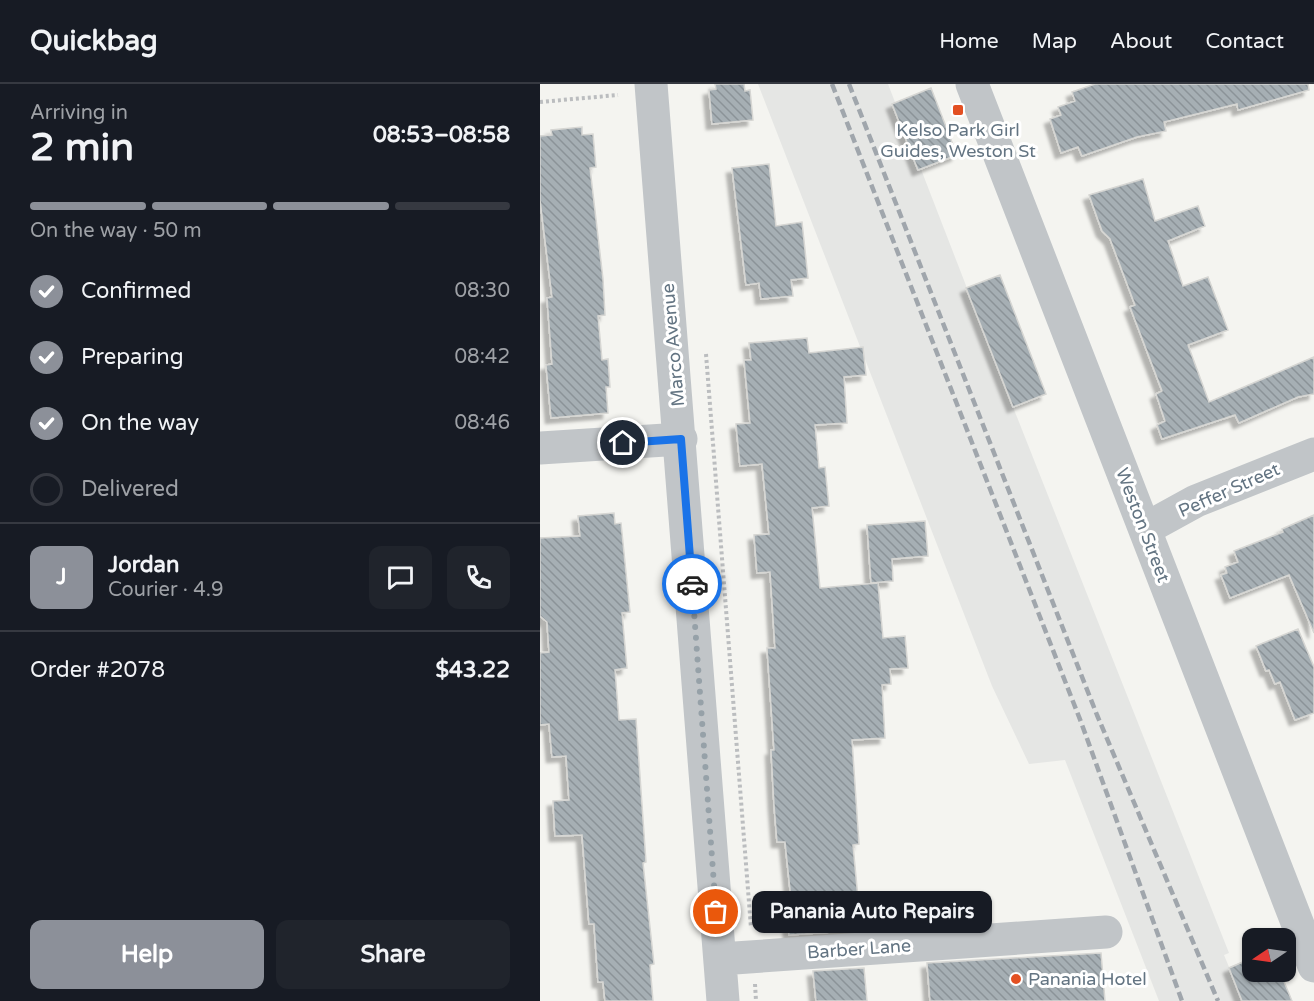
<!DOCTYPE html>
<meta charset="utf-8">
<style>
body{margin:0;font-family:"Varela Round",sans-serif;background:#20242c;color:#f1f3f6;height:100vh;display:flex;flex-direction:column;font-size:22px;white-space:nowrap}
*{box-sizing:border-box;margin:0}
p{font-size:20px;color:#9ea1a6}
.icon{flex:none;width:33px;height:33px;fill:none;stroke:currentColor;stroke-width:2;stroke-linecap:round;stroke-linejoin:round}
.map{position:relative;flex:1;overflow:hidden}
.sheet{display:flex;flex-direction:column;background:#171b24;width:540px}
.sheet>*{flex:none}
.needle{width:39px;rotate:257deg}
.buttons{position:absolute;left:702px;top:844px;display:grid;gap:12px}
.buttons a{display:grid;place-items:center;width:54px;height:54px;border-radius:12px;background:#171b24;box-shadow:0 2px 4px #0004;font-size:30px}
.pin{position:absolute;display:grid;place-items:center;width:51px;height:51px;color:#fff;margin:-26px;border:3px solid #fff;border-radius:50%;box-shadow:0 2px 6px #0007}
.courier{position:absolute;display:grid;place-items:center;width:60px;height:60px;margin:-30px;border:4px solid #1a73e8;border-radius:50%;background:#fff;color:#222;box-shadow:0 2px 8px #0007}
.bubble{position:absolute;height:42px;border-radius:12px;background:#171b24;box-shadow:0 2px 4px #0004;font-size:20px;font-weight:700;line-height:42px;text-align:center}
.overview em{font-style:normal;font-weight:700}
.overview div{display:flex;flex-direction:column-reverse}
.overview{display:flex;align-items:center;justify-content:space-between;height:102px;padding:0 30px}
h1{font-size:39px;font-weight:700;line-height:45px}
.bar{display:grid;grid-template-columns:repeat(4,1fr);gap:9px 6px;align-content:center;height:72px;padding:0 30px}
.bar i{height:8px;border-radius:4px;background:#363941}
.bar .current{background:#8c9099}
.bar p{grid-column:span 4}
.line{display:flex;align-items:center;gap:15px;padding:0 30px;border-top:2px solid #363941}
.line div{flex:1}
.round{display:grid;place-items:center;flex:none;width:63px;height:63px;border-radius:12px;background:#20242c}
ol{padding:0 30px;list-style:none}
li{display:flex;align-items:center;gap:18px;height:66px}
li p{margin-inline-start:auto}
li .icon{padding:6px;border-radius:50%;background:#8c9099;color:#fff;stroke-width:4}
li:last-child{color:#9ea1a6}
li i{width:33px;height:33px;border:3px solid #363941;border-radius:50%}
.button{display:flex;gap:12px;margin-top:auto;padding:12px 30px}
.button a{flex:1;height:69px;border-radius:12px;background:#8c9099;color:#fff;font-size:24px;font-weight:700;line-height:69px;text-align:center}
.button a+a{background:#20242c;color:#f1f3f6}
header{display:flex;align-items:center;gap:36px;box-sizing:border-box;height:84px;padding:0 30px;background:#171b24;border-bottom:2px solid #363941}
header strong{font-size:28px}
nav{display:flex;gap:33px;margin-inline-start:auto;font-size:21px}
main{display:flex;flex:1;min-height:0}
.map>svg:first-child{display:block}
.built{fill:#e5e6e4}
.building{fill:url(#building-back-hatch);stroke:#d6d6d3;stroke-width:1.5;filter:url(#shadow)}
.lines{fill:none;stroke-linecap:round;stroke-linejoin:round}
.path{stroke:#bbbdbf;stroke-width:4;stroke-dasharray:3 3;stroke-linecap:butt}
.minor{stroke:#c1c5c8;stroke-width:33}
.rail{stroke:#a0a6ac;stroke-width:4.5;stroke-dasharray:9 4.5;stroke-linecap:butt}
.done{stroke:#96a1a8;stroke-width:6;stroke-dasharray:0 10.8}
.route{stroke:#1a73e8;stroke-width:8}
.poi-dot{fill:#e35022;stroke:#fff;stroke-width:2}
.labels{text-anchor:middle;stroke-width:6;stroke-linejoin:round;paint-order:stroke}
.poi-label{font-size:18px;fill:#637482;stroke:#fff}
.street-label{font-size:18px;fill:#637482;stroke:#fff}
</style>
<header>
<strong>Quickbag</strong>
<nav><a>Home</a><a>Map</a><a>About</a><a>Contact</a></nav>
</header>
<main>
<section class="sheet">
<div class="overview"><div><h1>2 min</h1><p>Arriving in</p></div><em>08:53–08:58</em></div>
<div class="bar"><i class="current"></i><i class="current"></i><i class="current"></i><i></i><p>On the way · 50 m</p></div>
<ol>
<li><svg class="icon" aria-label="check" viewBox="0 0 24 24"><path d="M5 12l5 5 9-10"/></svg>Confirmed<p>08:30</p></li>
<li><svg class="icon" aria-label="check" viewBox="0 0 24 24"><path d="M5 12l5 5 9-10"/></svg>Preparing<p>08:42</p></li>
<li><svg class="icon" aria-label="check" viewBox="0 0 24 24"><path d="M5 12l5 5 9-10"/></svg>On the way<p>08:46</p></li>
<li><i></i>Delivered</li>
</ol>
<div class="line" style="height:108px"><b class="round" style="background:#8c9099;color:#fff">J</b><div><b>Jordan</b><p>Courier · 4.9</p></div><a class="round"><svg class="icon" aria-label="chat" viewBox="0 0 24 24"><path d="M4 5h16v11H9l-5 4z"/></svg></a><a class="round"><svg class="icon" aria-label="phone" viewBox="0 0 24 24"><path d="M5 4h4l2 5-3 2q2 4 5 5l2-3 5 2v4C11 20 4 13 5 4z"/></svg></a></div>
<div class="line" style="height:78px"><div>Order #2078</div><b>$43.22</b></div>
<div class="button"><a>Help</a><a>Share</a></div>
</section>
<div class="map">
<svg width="774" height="917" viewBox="0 0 774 917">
<defs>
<pattern id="building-back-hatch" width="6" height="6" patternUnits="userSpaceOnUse" patternTransform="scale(1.5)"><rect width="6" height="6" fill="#a6afb4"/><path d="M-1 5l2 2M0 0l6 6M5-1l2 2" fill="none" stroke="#8b9398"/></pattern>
<filter id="shadow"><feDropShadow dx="-5.5" dy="5.5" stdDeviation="1.5" flood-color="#0004"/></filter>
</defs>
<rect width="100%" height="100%" fill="#f4f4f0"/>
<!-- built -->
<path class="built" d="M 218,0 L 348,0 L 473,323 L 689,869 L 684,871 L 689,883 L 712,874 L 712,888 L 740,888 L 752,917 L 619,917 L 525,676 L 489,680 L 452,602 Z"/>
<!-- building -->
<path class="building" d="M 175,0 L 204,0 L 205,7 L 210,6 L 213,36 L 172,40 L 169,6 L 176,5 Z
M 555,0 L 768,0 L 769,6 L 698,26 L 697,20 L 624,38 L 626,47 L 597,53 L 542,72 L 538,63 L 521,69 L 510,35 L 521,31 L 518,23 L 535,17 L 532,8 Z
M 391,4 L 417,71 L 378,86 L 352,20 Z
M 42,43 L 42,51 L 53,50 L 56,83 L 50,84 L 63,195 L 65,231 L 58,232 L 62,276 L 68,275 L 70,303 L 66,303 L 68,329 L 11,334 L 6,281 L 12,280 L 7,214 L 12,213 L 0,116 L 0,52 L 12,51 L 11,46 Z
M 229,80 L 236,142 L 262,138 L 268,194 L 251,196 L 253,212 L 221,215 L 219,199 L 206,201 L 192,84 Z
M 603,95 L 615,137 L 658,122 L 665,142 L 628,157 L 643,202 L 668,193 L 688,246 L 648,261 L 669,318 L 774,273 L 774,310 L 758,313 L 699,339 L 695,331 L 622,355 L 617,341 L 625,337 L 616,310 L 622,307 L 590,223 L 595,221 L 570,155 L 562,147 L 549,111 Z
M 460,191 L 506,310 L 473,323 L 426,204 Z
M 267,254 L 269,269 L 323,263 L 326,291 L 304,293 L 307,339 L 275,341 L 279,384 L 285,383 L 289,422 L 272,424 L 280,504 L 338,499 L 343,554 L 365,552 L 368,584 L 350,585 L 351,600 L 342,601 L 345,654 L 312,656 L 319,760 L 313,761 L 318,814 L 333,813 L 335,845 L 249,851 L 247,825 L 252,825 L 245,758 L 237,758 L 234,721 L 231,666 L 234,666 L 227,564 L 235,564 L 230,488 L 217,489 L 214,451 L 229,450 L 222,380 L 200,382 L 196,340 L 210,339 L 204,276 L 211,276 L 209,259 Z
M 74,429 L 75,440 L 81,439 L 90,528 L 82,529 L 87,584 L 75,586 L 79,636 L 96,635 L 106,778 L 103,779 L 114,880 L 110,881 L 113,917 L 65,917 L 63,898 L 58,898 L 54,840 L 49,840 L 42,751 L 15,752 L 13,717 L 29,716 L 26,672 L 12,673 L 9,640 L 0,641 L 0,569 L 9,568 L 7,538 L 0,532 L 0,454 L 40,452 L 38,432 Z
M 774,431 L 774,549 L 749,491 L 690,514 L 681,491 L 687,489 L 685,483 L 698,478 L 694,467 L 743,448 L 742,445 Z
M 385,437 L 388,472 L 352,475 L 353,497 L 331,499 L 327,441 Z
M 758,545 L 774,583 L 774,629 L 755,636 L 740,598 L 735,600 L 729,586 L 726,587 L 716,562 Z
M 561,869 L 565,917 L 390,917 L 387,879 Z
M 712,874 L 712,888 L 740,888 L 752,917 L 702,917 L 689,884 Z
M 324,884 L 327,917 L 276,917 L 273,887 Z"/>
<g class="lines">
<!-- path -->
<path class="path" d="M 0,18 L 78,11
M 166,270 L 211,844
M 215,900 L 216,917"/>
<!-- minor -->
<path class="minor" d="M 111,0 L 183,917
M 432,0 L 774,882
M 0,364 L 141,355
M 605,445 L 656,417 L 774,370
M 180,875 L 566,848"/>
<!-- rail -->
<path class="rail" d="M 292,0 L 541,638 L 642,917
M 309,0 L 557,631 L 678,917"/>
</g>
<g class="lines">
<!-- done -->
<path class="done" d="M 152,500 L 176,828"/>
<!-- route -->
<path class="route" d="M 83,359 L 141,355 L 152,500"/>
</g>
<!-- markers -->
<g class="poi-dot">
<rect x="412" y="20" width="12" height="12" rx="3"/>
<circle cx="476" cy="895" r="6"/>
</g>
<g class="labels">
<!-- poi labels -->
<g class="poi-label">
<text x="418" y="52">Kelso Park Girl<tspan x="418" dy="21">Guides, Weston St</tspan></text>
<text x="488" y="901" text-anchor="start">Panania Hotel</text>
</g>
<!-- street labels -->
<g class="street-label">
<text transform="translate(133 261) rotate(-95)" y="6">Marco Avenue</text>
<text transform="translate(689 406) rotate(-24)" y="6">Peffer Street</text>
<text transform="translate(603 441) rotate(69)" y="6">Weston Street</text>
<text transform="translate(319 865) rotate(-4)" y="6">Barber Lane</text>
</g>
</g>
</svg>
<div class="buttons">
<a><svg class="needle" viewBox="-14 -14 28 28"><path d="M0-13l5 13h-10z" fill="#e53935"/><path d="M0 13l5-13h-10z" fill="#9ea1a6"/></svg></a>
</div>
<div class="pin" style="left:176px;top:828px;background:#ea580c"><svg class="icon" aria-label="bag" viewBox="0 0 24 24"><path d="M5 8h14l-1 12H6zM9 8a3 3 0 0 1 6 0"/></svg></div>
<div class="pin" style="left:83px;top:359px;background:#1f2937"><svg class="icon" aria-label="home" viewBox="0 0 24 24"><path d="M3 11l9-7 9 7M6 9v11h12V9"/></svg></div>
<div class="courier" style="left:152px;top:500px"><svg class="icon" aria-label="car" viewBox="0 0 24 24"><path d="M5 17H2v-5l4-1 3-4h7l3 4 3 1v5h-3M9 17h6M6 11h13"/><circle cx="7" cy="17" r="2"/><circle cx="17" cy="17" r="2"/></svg></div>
<div class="bubble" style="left:212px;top:807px;width:240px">Panania Auto Repairs</div>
</div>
</main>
